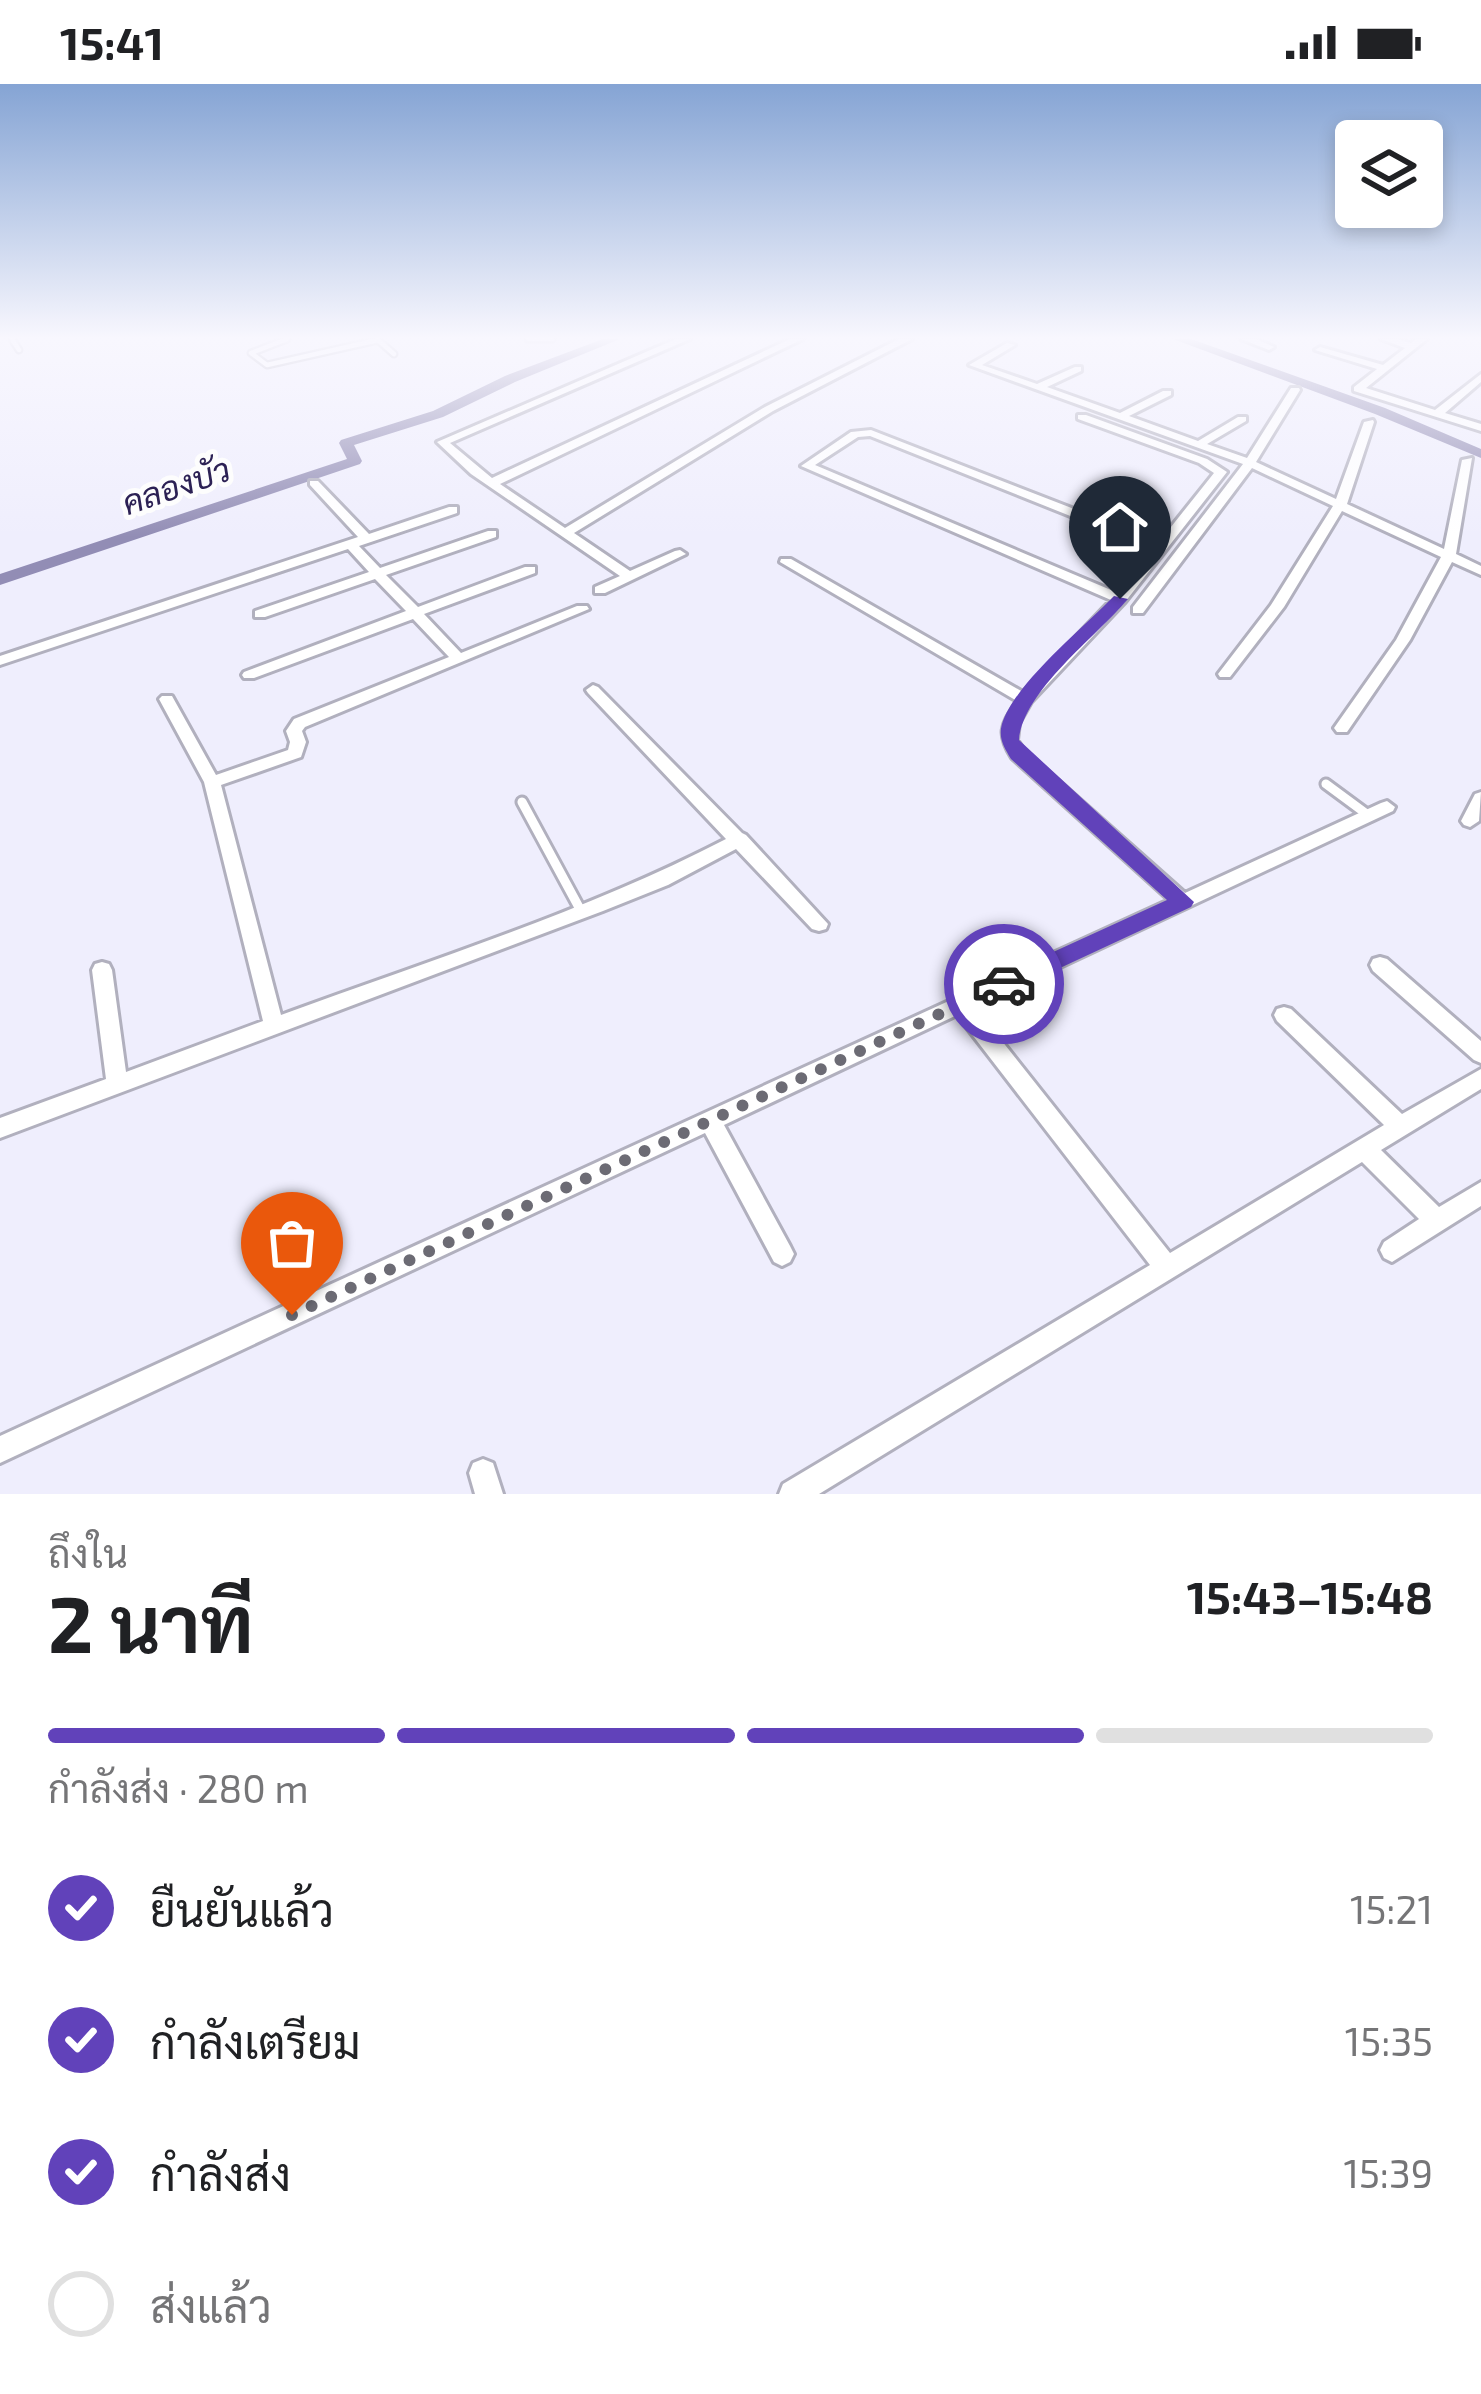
<!DOCTYPE html>
<html lang="th">
<meta charset="utf-8">
<style>
body{margin:0;font-family:"Exo 2",Sarabun,sans-serif;background:#f6f6f6;color:#202124;height:100vh;display:flex;flex-direction:column;font-size:45px;white-space:nowrap}
*{box-sizing:border-box;margin:0}
p{font-size:39px;color:#757577}
.icon{flex:none;width:66px;height:66px;fill:none;stroke:currentColor;stroke-width:2;stroke-linecap:round;stroke-linejoin:round}
.map{position:relative;height:1410px;overflow:hidden}
.panel{display:flex;flex-direction:column;background:#fff;flex:1}
.panel>*{flex:none}
.tools{position:absolute;left:1335px;top:36px;display:grid;gap:24px}
.tools a{display:grid;place-items:center;width:108px;height:108px;border-radius:12px;background:#fff;box-shadow:0 6px 18px #0003;font-size:60px}
.pin{position:absolute;display:grid;place-items:center;width:102px;height:102px;color:#fff;margin:-123px -51px;border-radius:50% 50% 50% 0;rotate:-45deg;box-shadow:0 0 12px #0007}
.pin .icon{rotate:45deg}
.courier{position:absolute;display:grid;place-items:center;width:120px;height:120px;margin:-60px;border:9px solid #6142ba;border-radius:50%;background:#fff;color:#222;box-shadow:0 3px 15px #0007}
.summary em{font-style:normal;font-weight:700}
.summary div{display:flex;flex-direction:column-reverse}
.summary{display:flex;align-items:center;justify-content:space-between;height:204px;padding:0 48px}
h1{font-size:78px;font-weight:700;line-height:90px}
.bar{display:grid;grid-template-columns:repeat(4,1fr);gap:18px 12px;align-content:center;height:144px;padding:0 48px}
.bar i{height:15px;border-radius:9px;background:#e0e0e0}
.bar .current{background:#6142ba}
.bar p{grid-column:span 4}
ol{padding:0 48px;list-style:none}
li{display:flex;align-items:center;gap:36px;height:132px}
li p{margin-inline-start:auto}
li .icon{padding:12px;border-radius:50%;background:#6142ba;color:#fff;stroke-width:4}
li:last-child{color:#757577}
li i{width:66px;height:66px;border:6px solid #e0e0e0;border-radius:50%}
.status{display:flex;justify-content:space-between;align-items:center;height:84px;padding:0 60px;background:#fff;direction:ltr}
.status svg{height:33px;fill:currentColor}
.map>svg:first-child{display:block}
.lines{fill:none;stroke-linecap:round;stroke-linejoin:round}
.canal{fill:#928db5;fill-rule:evenodd}
.lane-far1-casing{stroke:#b1b0be;stroke-width:9}
.lane-casing{stroke:#b1b0be;stroke-width:15}
.street-casing{stroke:#b1b0be;stroke-width:6}
.lane-far1{stroke:#fff;stroke-width:4.5}
.lane{stroke:#fff;stroke-width:9}
.street{fill:#fff;fill-rule:evenodd}
.route{fill:#6142ba}
.done{stroke:#6c6b74;stroke-width:12;stroke-dasharray:0 21.6}
.labels{text-anchor:middle;stroke-width:10;stroke-linejoin:round;paint-order:stroke}
.far-water-label{font-size:33px;font-style:italic;fill:#2c2154;stroke:#fdfdfd}
</style>
<div class="status"><b>15:41</b><svg viewBox="0 0 49 12"><path d="M0 12V9h3v3zM5 12V6h3v6zM10 12V3h3v9zM15 12V0h3v12zM26 1h20v11H26zM47 4h2v5h-2z"/></svg></div>
<div class="map">
<svg width="1481" height="1410" viewBox="0 0 1481 1410">
<rect width="100%" height="100%" fill="#efeefd"/>
<g class="lines">
<!-- canal -->
<path class="canal" d="M 603,255 L 620,255 L 515,298 L 443,333 L 354,361 L 362,377 L 360,380 L 0,501 L 0,490 L 347,375 L 339,359 L 341,356 L 433,327 L 505,292 Z
M 1173,255 L 1191,255 L 1385,324 L 1481,365 L 1481,374 L 1375,330 Z"/>
<!-- lane-far1 casing -->
<g class="lane-far1-casing">
<path id="lane-far1" d="M 12,255 L 19,266
M 287,255 L 251,269 L 267,281 L 378,256
M 528,255 L 552,255
M 378,256 L 394,270"/>
</g>
<!-- lane casing -->
<g class="lane-casing">
<path id="lane" d="M 1326,700 L 1368,731
M 522,718 L 581,827"/>
</g>
<!-- street casing -->
<g class="street-casing">
<path id="street" d="M 676,255 L 690,255 L 450,359 L 492,394 L 790,255 L 803,255 L 500,400 L 565,444 L 765,323 L 899,255 L 912,255 L 773,327 L 574,449 L 630,487 L 675,467 L 680,466 L 686,470 L 605,509 L 595,509 L 595,503 L 620,492 L 471,390 L 437,358 Z
M 1241,255 L 1256,255 L 1274,263 L 1269,266 Z
M 1381,255 L 1397,255 L 1411,259 L 1416,255 L 1427,255 L 1366,304 L 1435,326 L 1481,290 L 1481,298 L 1445,329 L 1481,340 L 1481,347 L 1354,307 L 1354,303 L 1377,285 L 1315,266 L 1320,263 L 1383,281 L 1405,264 Z
M 1007,259 L 1015,261 L 982,281 L 1037,300 L 1075,283 L 1081,283 L 1081,287 L 1047,303 L 1120,329 L 1163,307 L 1171,307 L 1171,311 L 1129,332 L 1198,357 L 1238,333 L 1246,333 L 1246,337 L 1207,360 L 1247,374 L 1291,304 L 1299,304 L 1300,306 L 1256,378 L 1336,415 L 1364,338 L 1373,336 L 1374,338 L 1347,420 L 1444,465 L 1462,376 L 1472,374 L 1456,470 L 1481,482 L 1481,491 L 1452,478 L 1410,556 L 1347,648 L 1337,648 L 1334,644 L 1396,556 L 1441,473 L 1342,427 L 1284,523 L 1230,593 L 1220,593 L 1218,590 L 1271,521 L 1333,422 L 1252,384 L 1143,529 L 1133,529 L 1133,523 L 1243,380 L 969,281 Z
M 1078,331 L 1086,331 L 1207,375 L 1227,388 L 1125,518 L 1031,618 L 1019,639 L 1017,656 L 1024,666 L 1185,809 L 1381,719 L 1387,717 L 1395,723 L 1393,727 L 975,923 L 1170,1169 L 1384,1041 L 1277,937 L 1274,931 L 1277,925 L 1284,923 L 1291,925 L 1402,1030 L 1481,985 L 1481,1005 L 1381,1066 L 1439,1123 L 1481,1098 L 1481,1122 L 1392,1178 L 1384,1174 L 1380,1166 L 1384,1158 L 1419,1135 L 1362,1078 L 819,1410 L 779,1410 L 783,1400 L 1150,1181 L 957,931 L 724,1041 L 790,1162 L 794,1170 L 790,1178 L 782,1182 L 774,1178 L 705,1049 L 0,1379 L 0,1352 L 1169,816 L 1012,674 C 996,648 1002,641 1017,617 L 780,478 L 781,475 L 791,475 L 1023,608 L 1111,516 L 801,382 L 851,348 L 871,346 L 1159,458 L 1214,389 L 1199,379 L 1078,335 ZM 870,352 L 1153,465 L 1118,509 L 815,381 L 858,353 Z
M 310,397 L 318,397 L 369,450 L 449,423 L 457,423 L 457,429 L 359,462 L 380,484 L 488,447 L 496,447 L 496,453 L 386,491 L 418,523 L 525,483 L 535,483 L 535,489 L 424,530 L 461,569 L 577,522 L 587,522 L 589,525 L 305,643 L 302,647 L 306,658 L 301,673 L 221,701 L 281,931 C 431,876 585,828 726,755 L 588,609 L 586,606 L 593,601 L 598,603 L 742,749 L 746,751 L 828,840 L 826,845 L 819,847 L 812,845 L 736,765 L 668,801 L 603,827 L 0,1054 L 0,1034 L 106,995 L 92,886 L 95,880 L 102,878 L 109,880 L 112,886 L 126,988 L 263,937 L 204,698 L 159,615 L 162,612 L 172,612 L 216,691 L 288,666 L 290,658 L 286,647 L 294,635 L 449,573 L 413,535 L 254,594 L 244,594 L 242,591 L 244,588 L 406,527 L 375,495 L 265,533 L 255,533 L 255,527 L 369,488 L 348,465 L 0,581 L 0,572 L 358,453 L 310,401 Z
M 1481,708 L 1479,737 L 1470,743 L 1464,741 L 1461,737 L 1475,710 Z
M 1380,873 L 1387,875 L 1481,957 L 1481,979 L 1474,976 L 1373,887 L 1370,881 L 1373,875 Z
M 483,1375 L 493,1379 L 503,1410 L 475,1410 L 469,1389 L 473,1379 Z"/>
</g>
<!-- lane-far1 -->
<use href="#lane-far1" class="lane-far1"/>
<!-- lane -->
<use href="#lane" class="lane"/>
<!-- street -->
<use href="#street" class="street"/>
</g>
<!-- sky -->
<linearGradient id="sky" x2="0" y2="1"><stop stop-color="#85a4d4"/><stop offset="0.56" stop-color="#f8f7fe"/><stop offset="1" stop-color="#f8f7fe" stop-opacity="0"/></linearGradient>
<rect width="1481" height="453" fill="url(#sky)"/>
<!-- route -->
<path class="route" d="M 1114,512 L 1128,515 C 1096,553 1023,607 1019,656 L 1194,818 L 1191,823 L 1004,910 L 996,907 L 996,894 L 1167,816 L 1011,675 C 1004,663 998,654 1002,640 C 1014,600 1084,543 1114,512 Z"/>
<g class="lines">
<!-- done -->
<path class="done" d="M 292,1231 L 1004,900"/>
</g>
<g class="labels">
<!-- far-water labels -->
<g class="far-water-label">
<text transform="translate(176 402) rotate(-19)" y="12">คลองบัว</text>
</g>
</g>
</svg>
<div class="tools">
<a><svg class="icon" aria-label="layers" viewBox="0 0 24 24"><path d="M12 4l9 5-9 5-9-5zM3 14l9 5 9-5"/></svg></a>
</div>
<div class="pin" style="left:292px;top:1231px;background:#ea580c"><svg class="icon" aria-label="bag" viewBox="0 0 24 24"><path d="M5 8h14l-1 12H6zM9 8a3 3 0 0 1 6 0"/></svg></div>
<div class="pin" style="left:1120px;top:515px;background:#1f2937"><svg class="icon" aria-label="home" viewBox="0 0 24 24"><path d="M3 11l9-7 9 7M6 9v11h12V9"/></svg></div>
<div class="courier" style="left:1004px;top:900px"><svg class="icon" aria-label="car" viewBox="0 0 24 24"><path d="M5 17H2v-5l4-1 3-4h7l3 4 3 1v5h-3M9 17h6M6 11h13"/><circle cx="7" cy="17" r="2"/><circle cx="17" cy="17" r="2"/></svg></div>
</div>
<section class="panel">
<div class="summary"><div><h1>2 นาที</h1><p>ถึงใน</p></div><em>15:43–15:48</em></div>
<div class="bar"><i class="current"></i><i class="current"></i><i class="current"></i><i></i><p>กำลังส่ง · 280 m</p></div>
<ol>
<li><svg class="icon" aria-label="check" viewBox="0 0 24 24"><path d="M5 12l5 5 9-10"/></svg>ยืนยันแล้ว<p>15:21</p></li>
<li><svg class="icon" aria-label="check" viewBox="0 0 24 24"><path d="M5 12l5 5 9-10"/></svg>กำลังเตรียม<p>15:35</p></li>
<li><svg class="icon" aria-label="check" viewBox="0 0 24 24"><path d="M5 12l5 5 9-10"/></svg>กำลังส่ง<p>15:39</p></li>
<li><i></i>ส่งแล้ว</li>
</ol>
</section>
